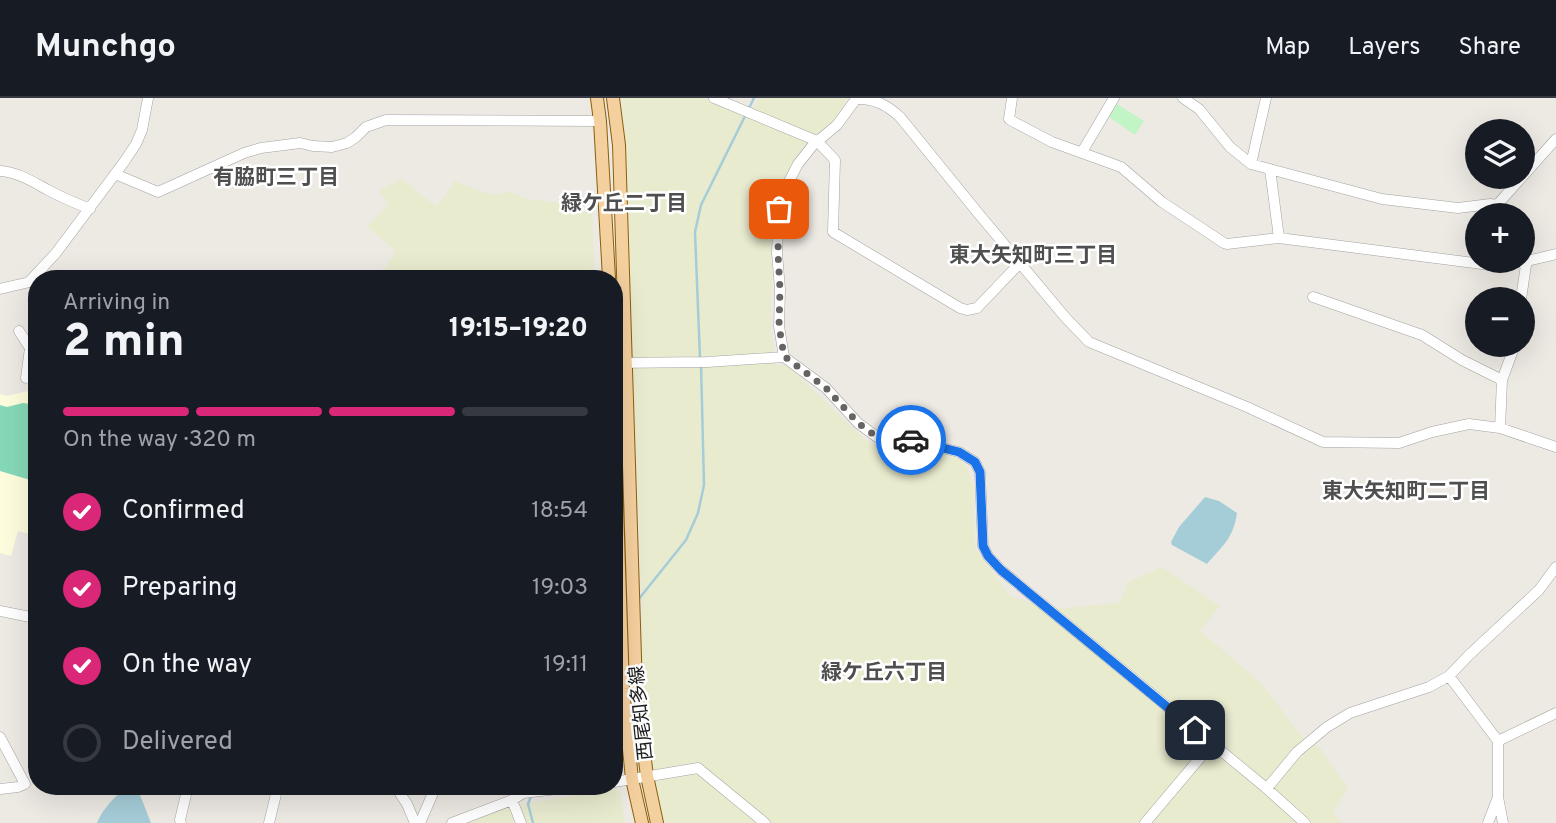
<!DOCTYPE html>
<meta charset="utf-8">
<style>
body{margin:0;font-family:Overpass,"Noto Sans JP",sans-serif;background:#20242c;color:#f1f3f6;height:100vh;display:flex;flex-direction:column;font-size:26px;white-space:nowrap}
*{box-sizing:border-box;margin:0}
p{font-size:23px;color:#9ea1a6}
.icon{flex:none;width:38px;height:38px;fill:none;stroke:currentColor;stroke-width:2;stroke-linecap:round;stroke-linejoin:round}
.map{position:relative;flex:1;overflow:hidden}
.panel{position:absolute;left:28px;top:172px;width:595px;height:525px;display:flex;flex-direction:column;background:#171b24;border-radius:28px;box-shadow:0 7px 28px #0002}
.panel>*{flex:none}
.buttons{position:absolute;left:1465px;top:21px;display:grid;gap:14px}
.buttons a{display:grid;place-items:center;width:70px;height:70px;border-radius:50%;background:#171b24;box-shadow:0 7px 28px #0002;font-size:35px}
.pin{position:absolute;display:grid;place-items:center;width:60px;height:60px;color:#fff;margin:-30px;border-radius:14px;box-shadow:0 4px 10px #0006}
.courier{position:absolute;display:grid;place-items:center;width:70px;height:70px;margin:-35px;border:5px solid #1a73e8;border-radius:50%;background:#fff;color:#222;box-shadow:0 2px 9px #0007}
.head em{font-style:normal;font-weight:800}
.head div{display:flex;flex-direction:column-reverse}
.head{display:flex;align-items:center;justify-content:space-between;height:119px;padding:0 35px}
h1{font-size:46px;font-weight:800;line-height:52px}
.bar{display:grid;grid-template-columns:repeat(4,1fr);gap:10px 7px;align-content:center;height:84px;padding:0 35px}
.bar i{height:9px;border-radius:5px;background:#363941}
.bar .selected{background:#db2777}
.bar p{grid-column:span 4}
ol{padding:0 35px;list-style:none}
li{display:flex;align-items:center;gap:21px;height:77px}
li p{margin-inline-start:auto}
li .icon{padding:7px;border-radius:50%;background:#db2777;color:#fff;stroke-width:4}
li:last-child{color:#9ea1a6}
li i{width:38px;height:38px;border:4px solid #363941;border-radius:50%}
header{display:flex;align-items:center;gap:42px;box-sizing:border-box;height:98px;padding:0 35px;background:#171b24;border-bottom:2px solid #363941}
header strong{font-size:33px}
nav{display:flex;gap:38px;margin-inline-start:auto;font-size:24px}
.map>svg:first-child{display:block}
.education{fill:#fdfcdc}
.farmland{fill:#e9ebcf}
.park{fill:#c1f5c5}
.pitch{fill:#85d8b7}
.water{fill:#a5cdd8}
.lines{fill:none;stroke-linecap:round;stroke-linejoin:round}
.stream{stroke:#a5cdd8;stroke-width:2.5}
.minor-casing{stroke:#a3a3a3;stroke-width:11}
.major-casing{stroke:#8b5f0a;stroke-width:14}
.minor{stroke:#fff;stroke-width:10}
.major{stroke:#f5d09f;stroke-width:12}
.done{stroke:#656462;stroke-width:7;stroke-dasharray:0 12.6}
.route{stroke:#1a73e8;stroke-width:9}
.labels{text-anchor:middle;stroke-width:5;stroke-linejoin:round;paint-order:stroke}
.street-label{font-size:19px;fill:#1c1c1c;stroke:#fff}
.neighbourhood-label{font-size:21px;font-weight:bold;fill:#4f4f4f;stroke:#fff}
</style>
<header>
<strong>Munchgo</strong>
<nav><a>Map</a><a>Layers</a><a>Share</a></nav>
</header>
<div class="map">
<svg width="1556" height="725" viewBox="0 0 1556 725">
<rect width="100%" height="100%" fill="#ede9e3"/>
<!-- education -->
<path class="education" d="M 28,293 L 37,295 L 37,438 L 18,433 L 11,458 L 0,455 L 0,296 L 7,298 Z"/>
<!-- farmland -->
<path class="farmland" d="M 622,0 L 704,0 L 749,19 L 759,0 L 848,0 L 835,23 L 803,49 L 782,85 L 773,109 L 771,134 L 772,177 L 770,227 L 776,266 L 789,269 L 864,341 L 878,350 L 899,346 L 944,356 L 960,362 L 968,371 L 973,389 L 975,450 L 1010,498 L 1049,511 L 1119,505 L 1128,484 L 1162,469 L 1220,508 L 1200,533 L 1261,585 L 1303,640 L 1320,650 L 1348,690 L 1333,715 L 1341,725 L 668,725 L 659,718 L 641,591 L 642,509 Z
M 402,81 L 435,108 L 442,102 L 455,83 L 490,97 L 510,94 L 527,101 L 560,105 L 592,114 L 595,180 L 383,180 L 382,174 L 396,153 L 367,129 L 389,105 L 379,93 Z
M 614,691 L 620,694 L 625,725 L 464,725 L 506,709 Z"/>
<!-- park -->
<path class="park" d="M 1112,3 L 1144,23 L 1135,37 L 1105,16 Z"/>
<!-- pitch -->
<path class="pitch" d="M 23,305 L 37,307 L 37,384 L 0,373 L 0,307 L 7,309 Z"/>
<!-- water -->
<path class="water" d="M 1205,399 L 1219,403 L 1237,415 C 1233,441 1223,447 1207,466 L 1172,447 L 1171,444 L 1179,429 Z
M 126,689 L 140,697 L 151,725 L 97,725 C 103,710 114,700 126,689 Z"/>
<g class="lines">
<!-- stream -->
<path class="stream" d="M 700,260 L 695,134 L 701,107 L 754,0
M 638,502 L 686,442 L 698,415 L 704,387 L 701,266
M 531,698 L 528,706 L 533,725"/>
<!-- minor casing -->
<g class="minor-casing">
<path id="minor" d="M 714,0 L 817,43 L 835,62 L 833,134 L 960,210 L 967,212 L 977,210 L 1020,165
M 1012,0 L 1009,21 L 1012,23 L 1052,44 L 1121,69 L 1162,104 L 1224,145 L 1227,146 L 1279,140 L 1270,71
M 1183,0 L 1199,11 L 1230,49 L 1251,66 L 1382,101 L 1458,110 L 1490,106 L 1497,107 L 1501,117
M 856,1 L 837,27 L 813,47 L 798,66 L 787,87 L 779,111 L 777,155 L 780,191 L 779,228 L 784,259 L 826,290 L 858,325 L 877,339 L 897,339 L 959,354 L 975,364 L 980,374 L 983,448 L 988,458 L 1001,472 L 1265,689 L 1305,725
M 856,1 C 874,0 887,7 900,19 L 978,115 L 1065,219 L 1089,244 L 1247,309 L 1323,344 L 1399,345 L 1432,334 L 1469,326 L 1500,330 L 1556,349
M 1082,54 L 1114,0
M 1251,66 L 1266,0
M 0,73 C 18,74 33,84 48,92 C 61,99 75,105 90,111
M 115,76 L 158,94 L 244,55 L 261,50 L 300,45 L 313,48 L 332,49 L 347,45 L 356,39 L 366,29 L 386,22 L 600,23
M 1497,107 L 1556,41
M 1279,140 L 1490,167 L 1523,164 L 1556,156
M 64,180 L 79,180
M 29,184 L 56,155 L 124,64 L 136,46 L 142,32 L 148,0
M 0,191 L 34,183
M 1313,199 L 1422,237 L 1462,262 L 1502,282
M 1521,201 L 1526,167 L 1522,163
M 19,233 L 30,250
M 614,265 L 707,264 L 784,259
M 26,280 L 30,250 L 37,243
M 1500,330 L 1502,282 L 1515,247
M 0,513 L 30,519 L 37,516
M 1449,578 L 1498,643 L 1498,699 L 1503,725
M 0,639 L 25,686 L 18,689 L 0,691
M 1498,643 L 1556,615
M 614,684 L 698,670 L 765,725
M 395,688 L 407,706 L 415,725
M 1265,689 L 1268,689 L 1297,654 L 1327,629 L 1350,615 L 1429,589 L 1449,578 L 1469,557 L 1539,492 L 1556,469
M 512,702 L 521,725
M 181,725 L 180,722 L 188,688
M 269,725 L 278,688
M 420,725 L 436,688
M 452,725 L 512,702 L 523,695 L 583,688
M 1145,725 L 1210,648 L 1215,649
M 1488,725 L 1498,699"/>
</g>
<!-- major casing -->
<g class="major-casing">
<path id="major" d="M 597,0 L 600,23 L 609,180
M 613,0 L 619,47 L 636,591 L 647,678 L 657,725
M 614,319 L 623,591 L 632,681 L 642,725"/>
</g>
<!-- minor -->
<use href="#minor" class="minor"/>
<!-- major -->
<use href="#major" class="major"/>
</g>
<g class="lines">
<!-- done -->
<path class="done" d="M 779,111 L 778,155 L 780,191 L 779,228 L 784,258 L 826,290 L 858,325 L 877,339 L 897,339 L 911,342"/>
<!-- route -->
<path class="route" d="M 911,342 L 959,354 L 975,364 L 980,374 L 983,448 L 988,458 L 1001,472 L 1195,632"/>
</g>
<g class="labels">
<!-- street labels -->
<g class="street-label">
<text transform="translate(640 615) rotate(-96)" y="7">西尾知多線</text>
</g>
<!-- neighbourhood labels -->
<g class="neighbourhood-label">
<text x="276" y="86">有脇町三丁目</text>
<text x="624" y="112">緑ケ丘二丁目</text>
<text x="1033" y="164">東大矢知町三丁目</text>
<text x="1406" y="400">東大矢知町二丁目</text>
<text x="884" y="581">緑ケ丘六丁目</text>
</g>
</g>
</svg>
<div class="buttons">
<a><svg class="icon" aria-label="layers" viewBox="0 0 24 24"><path d="M12 4l9 5-9 5-9-5zM3 14l9 5 9-5"/></svg></a>
<a>+</a>
<a>−</a>
</div>
<div class="pin" style="left:779px;top:111px;background:#ea580c"><svg class="icon" aria-label="bag" viewBox="0 0 24 24"><path d="M5 8h14l-1 12H6zM9 8a3 3 0 0 1 6 0"/></svg></div>
<div class="pin" style="left:1195px;top:632px;background:#1f2937"><svg class="icon" aria-label="home" viewBox="0 0 24 24"><path d="M3 11l9-7 9 7M6 9v11h12V9"/></svg></div>
<div class="courier" style="left:911px;top:342px"><svg class="icon" aria-label="car" viewBox="0 0 24 24"><path d="M5 17H2v-5l4-1 3-4h7l3 4 3 1v5h-3M9 17h6M6 11h13"/><circle cx="7" cy="17" r="2"/><circle cx="17" cy="17" r="2"/></svg></div>
<section class="panel">
<div class="head"><div><h1>2 min</h1><p>Arriving in</p></div><em>19:15–19:20</em></div>
<div class="bar"><i class="selected"></i><i class="selected"></i><i class="selected"></i><i></i><p>On the way · 320 m</p></div>
<ol>
<li><svg class="icon" aria-label="check" viewBox="0 0 24 24"><path d="M5 12l5 5 9-10"/></svg>Confirmed<p>18:54</p></li>
<li><svg class="icon" aria-label="check" viewBox="0 0 24 24"><path d="M5 12l5 5 9-10"/></svg>Preparing<p>19:03</p></li>
<li><svg class="icon" aria-label="check" viewBox="0 0 24 24"><path d="M5 12l5 5 9-10"/></svg>On the way<p>19:11</p></li>
<li><i></i>Delivered</li>
</ol>
</section>
</div>
